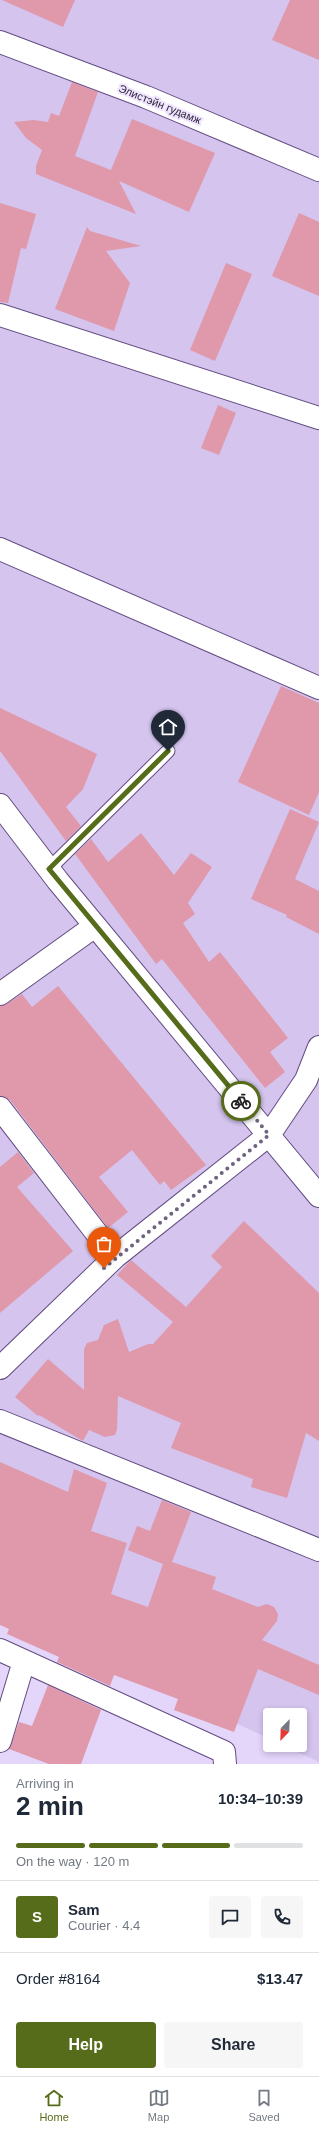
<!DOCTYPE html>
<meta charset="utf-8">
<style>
body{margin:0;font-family:Arial,sans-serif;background:#f6f6f7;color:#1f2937;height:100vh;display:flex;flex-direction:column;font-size:15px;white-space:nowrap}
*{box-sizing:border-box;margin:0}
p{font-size:13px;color:#747a83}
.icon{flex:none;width:22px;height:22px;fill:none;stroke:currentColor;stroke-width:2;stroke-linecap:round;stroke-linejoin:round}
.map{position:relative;height:1764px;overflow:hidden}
.sheet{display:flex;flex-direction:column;background:#fff;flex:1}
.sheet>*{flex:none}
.needle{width:26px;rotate:203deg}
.tools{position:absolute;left:263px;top:1708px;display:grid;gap:8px}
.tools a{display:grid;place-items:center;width:44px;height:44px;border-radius:4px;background:#fff;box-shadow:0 2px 6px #0003;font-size:20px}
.pin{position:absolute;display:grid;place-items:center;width:34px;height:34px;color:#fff;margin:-41px -17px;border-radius:50% 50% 50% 0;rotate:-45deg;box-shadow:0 0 4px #0007}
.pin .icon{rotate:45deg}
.courier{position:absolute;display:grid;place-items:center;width:40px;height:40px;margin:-20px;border:3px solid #576c1a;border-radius:50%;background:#fff;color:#222;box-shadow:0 1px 5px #0007}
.head em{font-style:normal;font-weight:600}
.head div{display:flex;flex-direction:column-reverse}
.head{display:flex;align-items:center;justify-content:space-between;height:68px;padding:0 16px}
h1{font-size:26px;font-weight:600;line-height:30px}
.bar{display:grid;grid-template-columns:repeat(4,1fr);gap:6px 4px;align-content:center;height:48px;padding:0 16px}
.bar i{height:5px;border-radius:3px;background:#e0e1e3}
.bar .on{background:#576c1a}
.bar p{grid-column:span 4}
.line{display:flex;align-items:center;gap:10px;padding:0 16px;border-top:1px solid #e0e1e3}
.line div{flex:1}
.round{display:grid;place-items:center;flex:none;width:42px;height:42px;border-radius:4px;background:#f6f6f7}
.button{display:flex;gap:8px;margin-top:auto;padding:8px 16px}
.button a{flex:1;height:46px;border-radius:4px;background:#576c1a;color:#fff;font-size:16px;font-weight:600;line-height:46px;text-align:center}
.button a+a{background:#f6f6f7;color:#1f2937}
.tabs{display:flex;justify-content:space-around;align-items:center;height:56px;border-top:1px solid #e0e1e3;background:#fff;font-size:11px;color:#747a83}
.tabs a{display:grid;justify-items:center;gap:2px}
.tabs .on{color:#576c1a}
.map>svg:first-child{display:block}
.built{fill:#d4c4ee}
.building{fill:#e098ab}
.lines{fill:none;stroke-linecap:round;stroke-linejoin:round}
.service-casing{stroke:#634c82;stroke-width:15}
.minor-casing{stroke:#634c82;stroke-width:24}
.primary-casing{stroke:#634c82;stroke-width:24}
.service{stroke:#fff;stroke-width:13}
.minor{stroke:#fff;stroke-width:22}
.primary{stroke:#fff;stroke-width:22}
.done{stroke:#6f6380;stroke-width:4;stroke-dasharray:0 7.2}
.route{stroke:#576c1a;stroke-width:5}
.labels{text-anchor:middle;stroke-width:4;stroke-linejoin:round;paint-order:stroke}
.street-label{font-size:11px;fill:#30263e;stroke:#efe5ff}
</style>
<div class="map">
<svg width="319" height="1764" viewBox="0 0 319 1764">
<rect width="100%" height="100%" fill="#e4d5fb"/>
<!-- built -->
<path class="built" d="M 0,0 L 319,0 L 319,1073 L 316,1079 L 319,1081 L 319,1762 L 282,1745 L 300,1745 L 300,1715 L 270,1715 L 270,1739 L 0,1614 Z"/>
<!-- building -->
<path class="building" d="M 2,0 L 75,0 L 63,27 Z
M 290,0 L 319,0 L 319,60 L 272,40 Z
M 72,82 L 98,92 L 75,156 L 111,170 L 132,119 L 215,153 L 189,212 L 119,181 L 136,214 L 36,174 L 36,166 L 42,150 L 26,138 L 14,122 L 34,120 L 48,122 L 51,113 L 59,116 Z
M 0,203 L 36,214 L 26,249 L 21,248 L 8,303 L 0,302 Z
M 299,213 L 319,222 L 319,296 L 272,276 Z
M 87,227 L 90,231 L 141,246 L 106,251 L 130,283 L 114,331 L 55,309 Z
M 226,263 L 252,274 L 215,361 L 190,350 Z
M 218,405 L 236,413 L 219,455 L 201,448 Z
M 281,686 L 319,703 L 319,792 L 309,815 L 238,782 Z
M 0,708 L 97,754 L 83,789 L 66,807 L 81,826 L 66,841 L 0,751 Z
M 290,809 L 319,822 L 295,879 L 319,891 L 319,934 L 286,917 L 287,915 L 251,899 Z
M 141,833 L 174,875 L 191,853 L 212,867 L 188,903 L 195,914 L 183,923 L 209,962 L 220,952 L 288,1038 L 270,1052 L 285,1072 L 265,1088 L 162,959 L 156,964 L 75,854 L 91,839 L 108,862 Z
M 58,986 L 206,1165 L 171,1190 L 164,1181 L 160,1185 L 132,1150 L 99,1177 L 128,1212 L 108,1228 L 10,1100 L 0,1096 L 0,1006 L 7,1004 L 22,994 L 32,1007 Z
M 18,1152 L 34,1173 L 17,1187 L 73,1251 L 0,1313 L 0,1167 Z
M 244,1221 L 319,1293 L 319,1441 L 306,1433 L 287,1498 L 251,1487 L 253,1479 L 171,1448 L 181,1423 L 118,1396 L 117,1429 L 115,1435 L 105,1437 L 89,1430 L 83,1441 L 39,1415 L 38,1416 L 15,1397 L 48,1359 L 84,1390 L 84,1349 L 87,1343 L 98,1340 L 104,1325 L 118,1319 L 129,1352 L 148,1344 L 153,1344 L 173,1322 L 117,1275 L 131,1260 L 186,1307 L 222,1267 L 211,1256 Z
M 0,1462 L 68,1492 L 74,1469 L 107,1483 L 91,1531 L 127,1543 L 111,1594 L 148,1607 L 163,1564 L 128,1550 L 137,1526 L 150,1531 L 162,1500 L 191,1512 L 172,1562 L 216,1577 L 212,1589 L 258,1607 L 267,1604 L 274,1607 L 278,1614 L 277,1621 L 262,1640 L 319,1665 L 319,1695 L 258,1669 L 234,1732 L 174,1710 L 178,1699 L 114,1675 L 110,1686 L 57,1662 L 59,1657 L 7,1634 L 9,1629 L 0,1625 Z
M 48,1685 L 101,1710 L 81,1764 L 49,1764 L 9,1749 L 19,1722 L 32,1726 Z"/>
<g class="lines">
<!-- service casing -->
<g class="service-casing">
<path id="service" d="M 49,869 L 168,751"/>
</g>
<!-- minor casing -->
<g class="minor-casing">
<path id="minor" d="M 0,42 L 146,97 L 319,170
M 0,315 L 319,418
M 0,549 L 319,688
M 0,994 L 95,926
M 0,1108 L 115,1257
M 0,1368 L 115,1257 L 269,1135 L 306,1080 L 319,1047
M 0,1421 L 319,1550
M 0,1650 L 224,1752 L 225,1764
M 0,1741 L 24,1661"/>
</g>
<!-- primary casing -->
<g class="primary-casing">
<path id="primary" d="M 0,805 L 58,881 L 319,1196"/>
</g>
<!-- service -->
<use href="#service" class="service"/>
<!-- minor -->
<use href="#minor" class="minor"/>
<!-- primary -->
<use href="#primary" class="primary"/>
</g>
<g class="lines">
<!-- done -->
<path class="done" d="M 104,1268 L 269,1135 L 241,1101"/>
<!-- route -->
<path class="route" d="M 168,751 L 49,869 L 241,1101"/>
</g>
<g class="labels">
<!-- street labels -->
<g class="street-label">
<text transform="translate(160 104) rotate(22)" y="4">Элистэйн гудамж</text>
</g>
</g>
</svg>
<div class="tools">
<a><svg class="needle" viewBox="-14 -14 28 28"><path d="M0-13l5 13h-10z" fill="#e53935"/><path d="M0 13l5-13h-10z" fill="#747a83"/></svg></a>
</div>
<div class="pin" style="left:104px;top:1268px;background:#ea580c"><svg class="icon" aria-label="bag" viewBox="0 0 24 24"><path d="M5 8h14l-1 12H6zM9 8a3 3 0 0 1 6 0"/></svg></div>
<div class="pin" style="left:168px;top:751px;background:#1f2937"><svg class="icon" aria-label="home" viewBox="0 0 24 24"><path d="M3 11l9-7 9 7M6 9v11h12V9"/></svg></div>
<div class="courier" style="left:241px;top:1101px"><svg class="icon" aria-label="bike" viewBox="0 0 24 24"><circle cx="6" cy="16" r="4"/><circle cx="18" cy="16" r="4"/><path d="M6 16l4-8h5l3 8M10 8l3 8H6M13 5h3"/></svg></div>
</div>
<section class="sheet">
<div class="head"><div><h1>2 min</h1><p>Arriving in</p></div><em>10:34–10:39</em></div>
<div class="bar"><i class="on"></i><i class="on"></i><i class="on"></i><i></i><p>On the way · 120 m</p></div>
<div class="line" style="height:72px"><b class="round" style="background:#576c1a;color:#fff">S</b><div><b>Sam</b><p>Courier · 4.4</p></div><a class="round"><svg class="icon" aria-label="chat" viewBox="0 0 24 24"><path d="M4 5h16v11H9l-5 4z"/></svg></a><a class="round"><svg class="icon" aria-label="phone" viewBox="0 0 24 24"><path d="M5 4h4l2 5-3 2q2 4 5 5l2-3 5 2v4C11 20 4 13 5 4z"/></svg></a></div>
<div class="line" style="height:52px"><div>Order #8164</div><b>$13.47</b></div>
<div class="button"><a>Help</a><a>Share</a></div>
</section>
<nav class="tabs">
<a class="on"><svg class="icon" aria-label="home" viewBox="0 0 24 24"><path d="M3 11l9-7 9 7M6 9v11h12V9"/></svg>Home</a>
<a><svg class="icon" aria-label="map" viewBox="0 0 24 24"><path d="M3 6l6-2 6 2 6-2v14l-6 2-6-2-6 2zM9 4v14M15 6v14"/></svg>Map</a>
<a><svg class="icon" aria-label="saved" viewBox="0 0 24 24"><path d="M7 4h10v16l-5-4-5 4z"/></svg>Saved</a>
</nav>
